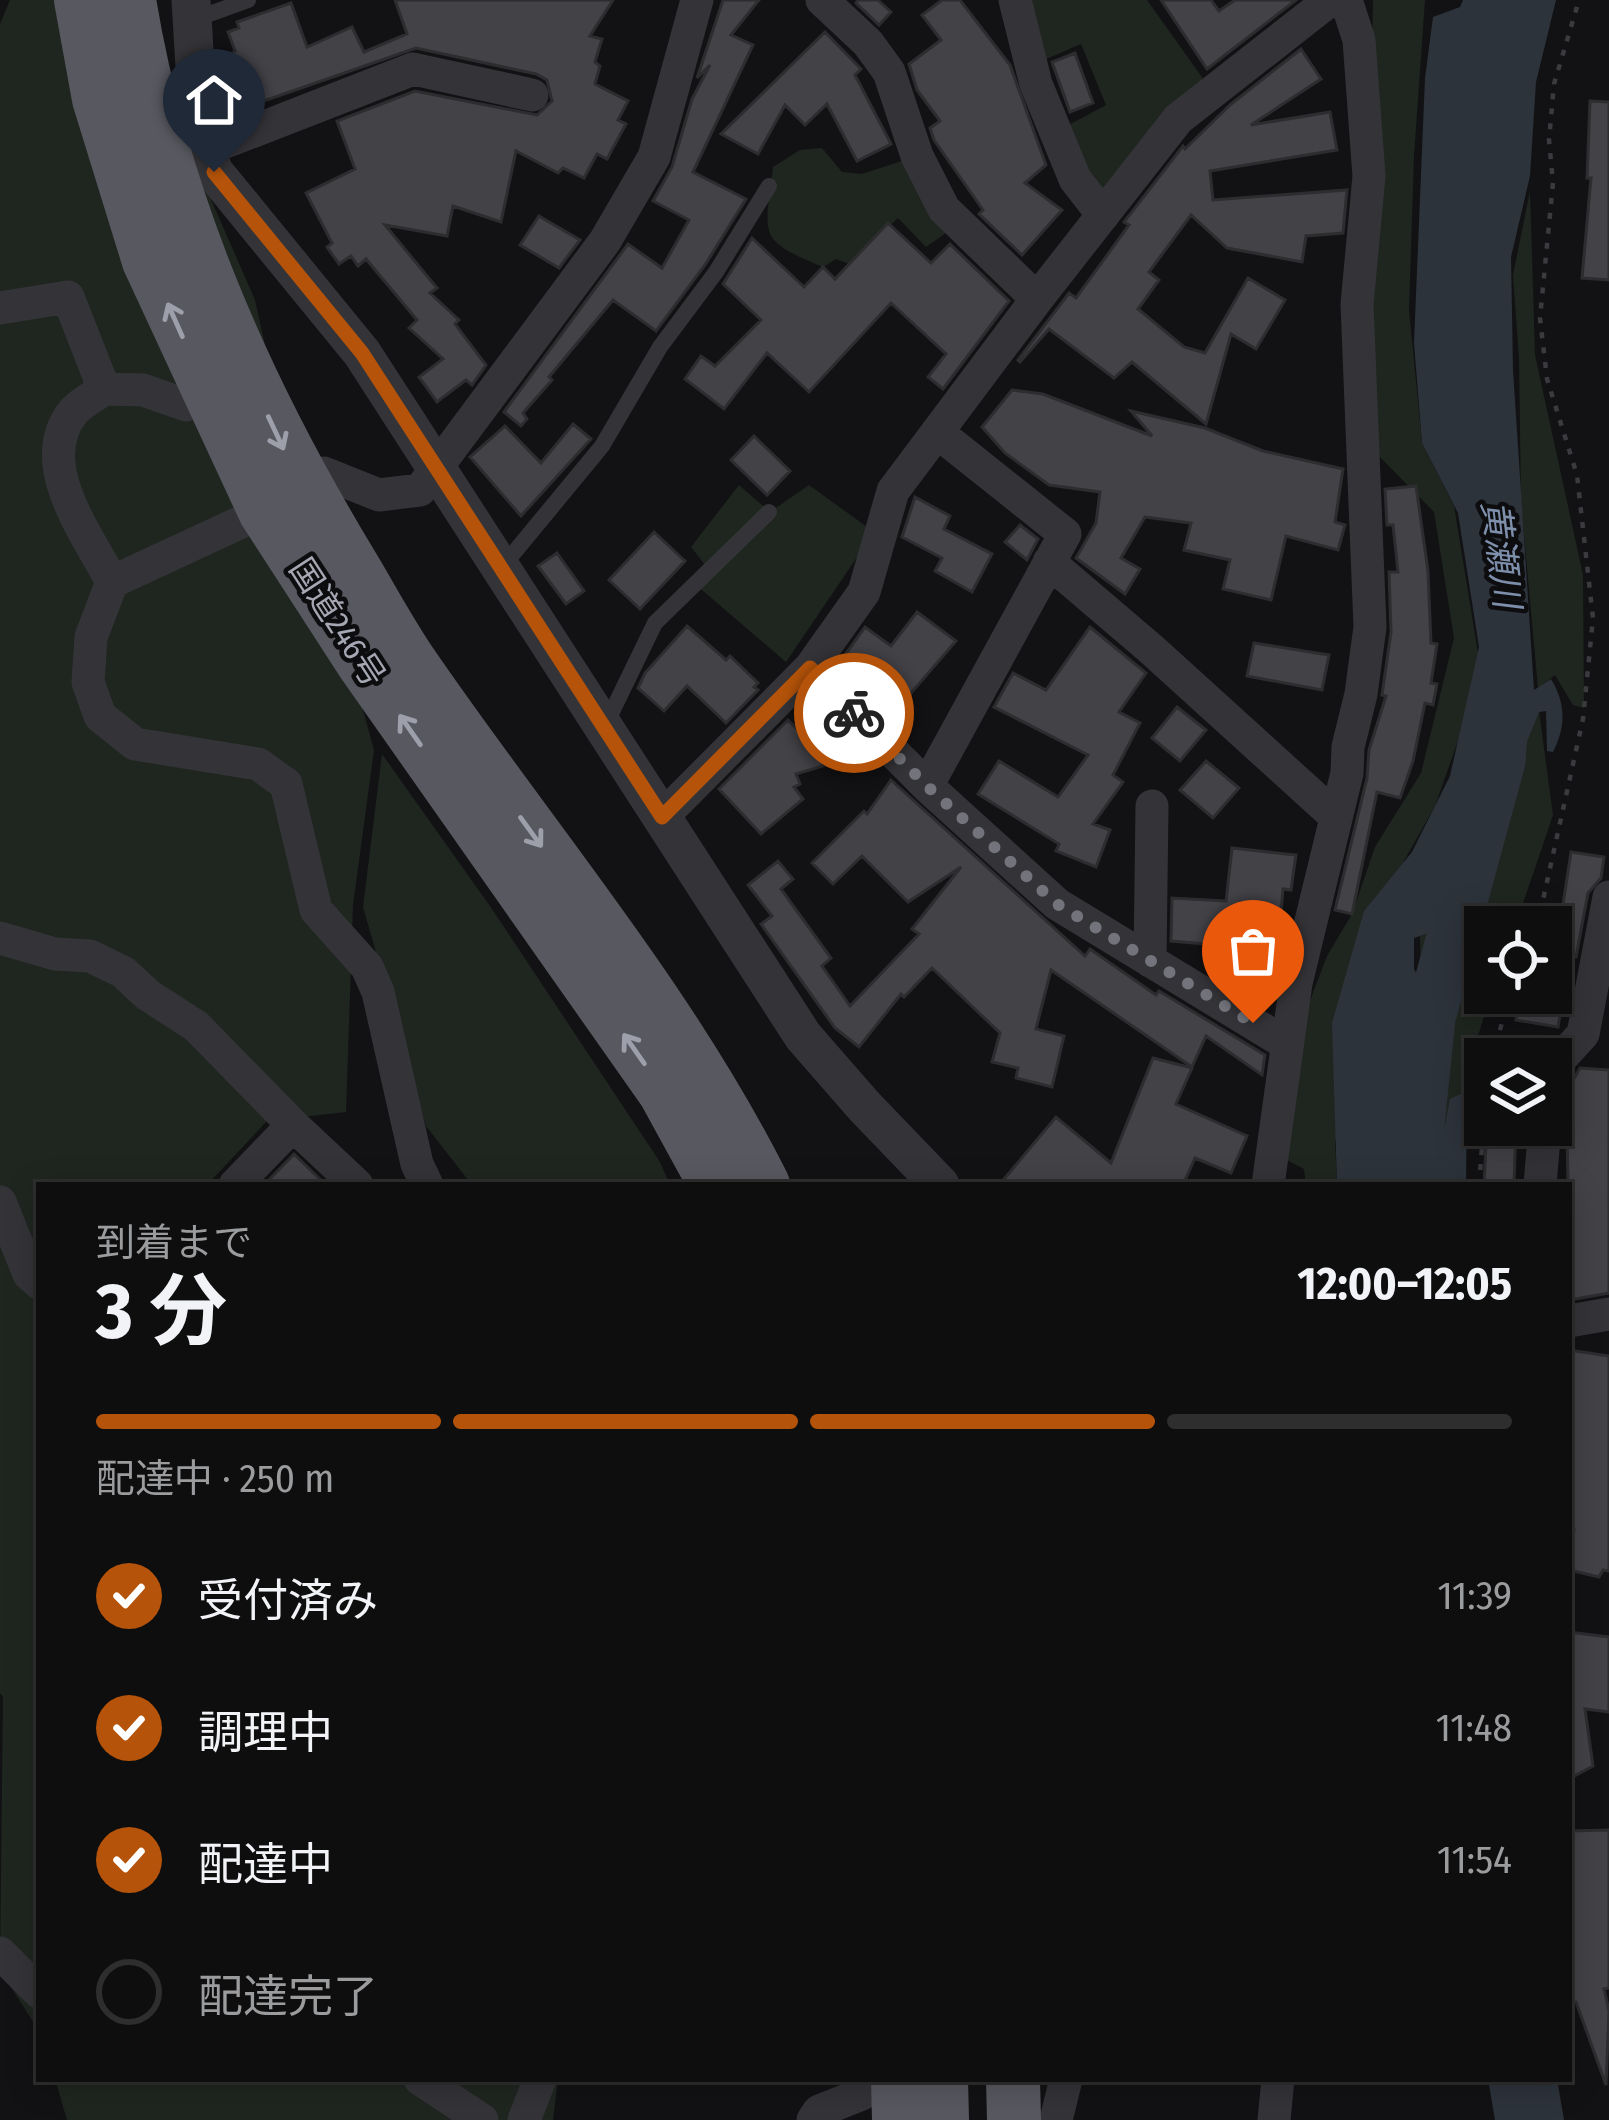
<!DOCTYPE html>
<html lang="ja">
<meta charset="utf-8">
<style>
body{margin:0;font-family:"Fira Sans Condensed","Noto Sans JP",sans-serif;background:#171718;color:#f1f3f6;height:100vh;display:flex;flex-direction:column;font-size:45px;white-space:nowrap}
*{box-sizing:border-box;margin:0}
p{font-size:39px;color:#9b9c9e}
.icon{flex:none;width:66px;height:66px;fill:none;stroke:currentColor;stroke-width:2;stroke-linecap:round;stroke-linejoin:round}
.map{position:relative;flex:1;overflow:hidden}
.sheet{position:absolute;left:36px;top:1182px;width:1536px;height:900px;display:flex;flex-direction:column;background:#0e0e0f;border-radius:0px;box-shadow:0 6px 30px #0003,0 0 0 3px #2e2e2f}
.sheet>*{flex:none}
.controls{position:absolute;left:1464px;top:906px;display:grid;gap:24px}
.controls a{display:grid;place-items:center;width:108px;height:108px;border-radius:0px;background:#0e0e0f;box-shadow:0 6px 30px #0003,0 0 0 3px #2e2e2f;font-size:60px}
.pin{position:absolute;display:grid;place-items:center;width:102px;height:102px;color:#fff;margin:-123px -51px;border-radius:50% 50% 50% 0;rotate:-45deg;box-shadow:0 0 12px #0007}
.pin .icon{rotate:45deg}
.courier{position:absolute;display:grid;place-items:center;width:120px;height:120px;margin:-60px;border:9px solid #b45309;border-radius:50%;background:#fff;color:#222;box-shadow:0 3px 15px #0007}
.head em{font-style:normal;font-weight:700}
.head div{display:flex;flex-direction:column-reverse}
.head{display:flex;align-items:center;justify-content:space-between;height:204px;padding:0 60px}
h1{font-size:78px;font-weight:700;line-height:90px}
.bar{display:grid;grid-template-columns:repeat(4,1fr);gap:18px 12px;align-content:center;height:144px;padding:0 60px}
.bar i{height:15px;border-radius:9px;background:#2e2e2f}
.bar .selected{background:#b45309}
.bar p{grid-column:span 4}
ol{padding:0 60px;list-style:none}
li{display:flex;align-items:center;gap:36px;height:132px}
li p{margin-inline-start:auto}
li .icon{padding:12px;border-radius:50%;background:#b45309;color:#fff;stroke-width:4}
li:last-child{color:#9b9c9e}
li i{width:66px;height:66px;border:6px solid #2e2e2f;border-radius:50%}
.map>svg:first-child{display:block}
.green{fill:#1f2620}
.water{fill:#2d333b}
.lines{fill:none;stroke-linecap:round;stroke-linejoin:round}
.river{stroke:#2d333b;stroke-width:51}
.building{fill:#424247;stroke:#2d2c2f;stroke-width:3}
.path{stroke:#3a3a3f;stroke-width:4.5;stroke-dasharray:6 9;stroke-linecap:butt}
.service{stroke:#343438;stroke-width:16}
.minor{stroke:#343438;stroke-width:33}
.tertiary{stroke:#343438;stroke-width:39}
.trunk{stroke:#585860;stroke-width:54}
.oneway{stroke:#9d9fab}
.done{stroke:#72737b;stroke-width:12;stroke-dasharray:0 21.6}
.route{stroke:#b45309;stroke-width:15}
.labels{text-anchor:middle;stroke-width:9;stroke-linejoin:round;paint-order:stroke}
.street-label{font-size:33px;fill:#a5a7b3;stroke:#0d0d0f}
.water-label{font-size:36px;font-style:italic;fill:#7e8fac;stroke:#0d0d0f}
</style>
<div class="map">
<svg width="1609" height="2120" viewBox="0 0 1609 2120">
<rect width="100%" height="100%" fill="#121214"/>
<!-- green -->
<path class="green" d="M 10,0 L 156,0 L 177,122 L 255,300 L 276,395 L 374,750 L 353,905 L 346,1112 L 267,1121 L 207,1185 L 39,1185 L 39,2031 L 0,1970 L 3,1697 L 0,1693 L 0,24 Z
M 1020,0 L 1147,0 L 1209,87 L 1102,206 L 1063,128 L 1106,105 L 1081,44 L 1037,63 Z
M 1373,0 L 1425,0 L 1414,156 L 1409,310 L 1422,443 L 1454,506 L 1478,653 L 1460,735 L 1435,806 L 1404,861 L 1335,1143 L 1337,1185 L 1306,1185 L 1304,1169 L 1281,1157 L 1297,1035 L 1327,956 L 1352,914 L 1375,847 L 1421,773 L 1454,638 L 1434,512 L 1379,456 L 1369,275 Z
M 822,148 L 842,172 L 862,174 L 917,156 L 950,230 L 926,247 L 898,218 L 849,264 L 836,259 L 823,267 C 754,239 766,235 773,167 L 800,150 Z
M 1530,191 L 1535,355 L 1583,575 L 1584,708 L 1573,705 L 1555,675 L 1538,688 L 1521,501 L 1519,358 L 1513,275 Z
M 739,485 L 770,512 L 809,485 L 874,532 L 786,662 L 695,584 L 705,565 L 691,547 Z
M 1539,711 L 1553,815 L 1515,927 L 1485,927 L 1485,993 L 1491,993 L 1435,1179 L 1422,1158 L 1428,1073 L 1442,1021 L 1421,973 L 1420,936 L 1441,929 L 1486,897 L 1477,845 L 1500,761 L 1517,750 Z
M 382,754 L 492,909 L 660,1162 L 670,1185 L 472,1185 L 426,1126 L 363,907 Z
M 55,2079 L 558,2079 L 553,2120 L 67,2120 Z"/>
<!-- water -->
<path class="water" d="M 1463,0 L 1556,0 L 1536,82 L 1530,176 L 1511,257 L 1513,370 L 1534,690 L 1551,679 C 1566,704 1566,726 1553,752 L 1547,751 L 1546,711 L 1539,712 L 1525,747 L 1508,754 L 1467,835 L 1484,891 L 1455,924 L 1414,938 L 1414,969 L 1439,1017 L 1420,1042 L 1410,1163 L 1435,1178 L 1450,1099 L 1467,1091 L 1466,1185 L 1337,1185 L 1332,1023 L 1364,911 L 1412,852 L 1450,776 L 1479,647 L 1458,513 L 1422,443 L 1414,343 L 1425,78 L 1433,17 L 1460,7 Z
M 1488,2079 L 1557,2079 L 1564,2120 L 1495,2120 Z"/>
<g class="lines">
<!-- river -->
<path class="river" d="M 1413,1185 L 1430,1018 L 1500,761 L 1503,715"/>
</g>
<!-- building -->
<path class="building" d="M 395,0 L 613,0 L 590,36 L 602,39 L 595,62 L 600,66 L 595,84 L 628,101 L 618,120 L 626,124 L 607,159 L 597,154 L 584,178 L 563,168 L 558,173 L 516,151 L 501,222 L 453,206 L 447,236 L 385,225 L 437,288 L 430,293 L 459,320 L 455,324 L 486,365 L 472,385 L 466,380 L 437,402 L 419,377 L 443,359 L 409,328 L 417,320 L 366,259 L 358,266 L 351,256 L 339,264 L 327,247 L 332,243 L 306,193 L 355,169 L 337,121 L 415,91 L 537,115 L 552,101 L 547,80 L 536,74 L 416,48 L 235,111 L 225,85 L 234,82 L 226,58 L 235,51 L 228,32 L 239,28 L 237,22 L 291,3 L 307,47 L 352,27 L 364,52 L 407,34 Z
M 723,0 L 759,0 L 731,35 L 753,45 L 693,172 L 746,199 L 705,265 L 656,331 L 613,300 L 549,377 L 552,380 L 523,413 L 527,419 L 521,426 L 504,412 L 628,244 L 662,268 L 689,220 L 653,201 L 672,167 L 692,99 L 710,65 L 697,78 Z
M 858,0 L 878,0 L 891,12 L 879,25 L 856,3 Z
M 942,0 L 960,0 L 1010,65 L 1046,165 L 1025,183 L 1062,210 L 1022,255 L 979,214 L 983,210 L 934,140 L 930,128 L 940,121 L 917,90 L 909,64 L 941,40 L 922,15 Z
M 1161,0 L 1211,0 L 1219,11 L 1235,0 L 1296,0 L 1207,69 Z
M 825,32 L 861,69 L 855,75 L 891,144 L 857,161 L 827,104 L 805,125 L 785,105 L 758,154 L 721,134 Z
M 1301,49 L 1321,79 L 1251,125 L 1330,112 L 1337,150 L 1210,171 L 1213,200 L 1347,190 L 1343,233 L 1306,236 L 1302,262 L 1227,248 L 1191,215 L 1149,272 L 1159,280 L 1138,309 L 1184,347 L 1205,353 L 1248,278 L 1285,300 L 1256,349 L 1231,334 L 1206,424 L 1132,362 L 1114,378 L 1049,329 L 1020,362 L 1018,360 L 1069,293 L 1076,298 L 1129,225 L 1124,222 L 1183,146 L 1185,149 L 1230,105 Z
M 1075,53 L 1093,103 L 1070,112 L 1052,62 Z
M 1590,101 L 1609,102 L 1609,280 L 1582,278 L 1591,178 L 1587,178 Z
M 539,216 L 580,240 L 559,268 L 520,245 Z
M 888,223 L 931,263 L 950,244 L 1009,301 L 943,389 L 928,377 L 946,354 L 891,303 L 809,392 L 767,353 L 724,409 L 685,379 L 701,356 L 715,366 L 761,320 L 723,284 L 752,238 L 804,287 L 823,267 L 835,279 Z
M 1012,390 L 1043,394 L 1152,436 L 1131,411 L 1205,428 L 1263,451 L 1343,469 L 1335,522 L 1345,525 L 1338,550 L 1286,536 L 1271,600 L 1223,589 L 1230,560 L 1184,550 L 1191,523 L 1145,517 L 1121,558 L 1140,569 L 1125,594 L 1076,558 L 1096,523 L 1100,492 L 1049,485 L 1005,453 L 982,427 Z
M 573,424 L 591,439 L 521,516 L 470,457 L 505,426 L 541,463 Z
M 754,436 L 790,471 L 767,495 L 731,460 Z
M 1416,486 L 1428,571 L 1431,643 L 1437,644 L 1431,683 L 1437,684 L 1433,705 L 1425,703 L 1413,761 L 1400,798 L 1377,792 L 1352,914 L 1335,910 L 1367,778 L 1369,750 L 1386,696 L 1382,695 L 1391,632 L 1389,572 L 1398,572 L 1393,525 L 1387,525 L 1385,489 Z
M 915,497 L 950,516 L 944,529 L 992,554 L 972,592 L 935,571 L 942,558 L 902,537 Z
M 1020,525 L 1038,539 L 1027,560 L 1005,542 Z
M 654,532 L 685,561 L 640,609 L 609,580 Z
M 557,553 L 584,591 L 566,604 L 538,566 Z
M 917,612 L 956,641 L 898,708 L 910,718 L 901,730 L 873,702 L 883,690 L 880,687 L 842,659 L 865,627 L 891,646 Z
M 687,626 L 726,660 L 730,656 L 758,683 L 754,687 L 758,690 L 726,723 L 687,686 L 664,711 L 638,688 L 645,673 Z
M 1090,627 L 1146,673 L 1119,712 L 1140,723 L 1113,775 L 1123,782 L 1093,824 L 1110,830 L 1096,867 L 1056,851 L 1059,844 L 978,794 L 999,761 L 1058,797 L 1088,755 L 994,707 L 1013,673 L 1046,690 Z
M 1254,643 L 1329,655 L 1322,690 L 1247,676 Z
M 1177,707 L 1206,730 L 1180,761 L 1152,738 Z
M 788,720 L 811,743 L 829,737 L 839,761 L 796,774 L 800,784 L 794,787 L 803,799 L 761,834 L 719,789 Z
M 1206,761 L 1239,788 L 1213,818 L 1180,790 Z
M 891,780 L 1085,956 L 1090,949 L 1156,995 L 1159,991 L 1265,1055 L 1262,1075 L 1206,1036 L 1192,1067 L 1051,970 L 1036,1029 L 1064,1036 L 1052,1087 L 1016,1078 L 1018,1068 L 992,1062 L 1000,1033 L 932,968 L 904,997 L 901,994 L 859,1047 L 835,1028 L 761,924 L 772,916 L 748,885 L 778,861 L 793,879 L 781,889 L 831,958 L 822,966 L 850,1006 L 919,934 L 912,929 L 961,867 L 908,902 L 862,856 L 833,884 L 812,863 L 864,811 L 867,814 Z
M 1232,848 L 1296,855 L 1291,890 L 1283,889 L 1278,950 L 1171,941 L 1172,898 L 1226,901 Z
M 1571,852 L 1604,857 L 1601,878 L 1588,893 L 1576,957 L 1570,956 L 1558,1027 L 1516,1020 L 1521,993 L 1551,993 L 1551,934 L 1555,910 L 1562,911 Z
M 1153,1058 L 1192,1068 L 1176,1104 L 1247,1136 L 1231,1173 L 1195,1158 L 1183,1185 L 999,1185 L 1056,1117 L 1111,1163 Z
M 1580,1068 L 1609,1070 L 1609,1293 L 1570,1300 L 1567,1129 L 1570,1086 Z
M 1487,1125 L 1516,1125 L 1514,1185 L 1484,1185 Z
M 294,1154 L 326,1185 L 264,1185 Z
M 1569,1350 L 1609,1356 L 1609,1571 L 1603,1570 L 1599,1577 L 1569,1570 L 1574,1530 L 1569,1529 Z
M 1569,1632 L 1609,1637 L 1609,1712 L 1585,1709 L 1593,1766 L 1569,1779 Z
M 1609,1830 L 1609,1988 L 1604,1989 L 1609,2011 L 1606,2085 L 1576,2002 L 1569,2004 L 1569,1831 Z"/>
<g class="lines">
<!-- path -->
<path class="path" d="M 1537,927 L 1583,719 L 1593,618 L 1577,475 L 1547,379 L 1540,318 L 1553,183 L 1549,140 L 1554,84 L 1579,0
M 1492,1059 L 1510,993
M 1479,1185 L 1485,1109"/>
<!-- service -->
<path class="service" d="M 193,20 L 248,0
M 503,566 L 602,446 L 660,347 L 716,272 L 769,186
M 605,726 L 655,623 L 769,512"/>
<!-- minor -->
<path class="minor" d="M 822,0 L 868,43 L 889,72 L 917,156 L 944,209 L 1037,299
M 1015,0 L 1036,84 L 1075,179 L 1103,215
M 205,150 L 413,69 L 532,95
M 0,308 L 68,297 L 104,389 L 143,390 L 186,405
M 104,389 C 95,396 80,403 73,412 C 32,464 88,535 112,582 L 265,511
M 324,473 L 379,495 L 420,490 L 605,241 L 654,157 L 697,0
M 1049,562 L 1151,649 L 1335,816
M 112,582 L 91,637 L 88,682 L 100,716 L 135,744 L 258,764 L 286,784 L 316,910 L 367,967 L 378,992 L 417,1164 L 427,1185
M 810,668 L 864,592 L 893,491 L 1037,299 L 1178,119 L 1330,0
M 927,786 L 1065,534 L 937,432
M 662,817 L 810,668 L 927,786 L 1057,904 L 1287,1044
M 0,938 L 55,954 L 90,956 L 123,972 L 148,995 L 196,1026 L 293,1125
M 1150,961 L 1152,806
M 1551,1078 L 1552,1068 L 1583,1034 L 1609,897
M 235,1185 L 293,1125 L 357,1185
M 1268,1185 L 1296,983 L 1347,773 L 1348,747 L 1361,694 L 1370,627 L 1357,304 L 1369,176 L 1359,40 L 1346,0
M 1540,1185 L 1545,1125
M 0,1202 L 29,1274 L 39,1283
M 1569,1321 L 1609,1314
M 0,1953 L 39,1992
M 420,2079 L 482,2120
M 524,2120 L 540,2079
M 813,2120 L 819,2111 L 862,2094
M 1056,2120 L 1066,2079
M 1274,2120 L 1278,2079"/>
<!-- tertiary -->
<path class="tertiary" d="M 191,0 L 199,133 L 214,172 L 362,353 L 803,1036 L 864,1106 L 940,1185"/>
<!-- trunk -->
<path class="trunk" d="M 81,0 L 99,99 L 149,261 L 265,511 L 364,664 L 665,1092 L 716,1185
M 129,0 C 162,202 246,390 351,564 C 371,597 390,633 412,665 C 530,837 669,998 763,1185
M 898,2079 L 899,2120
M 941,2079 L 942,2120
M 1013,2079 L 1014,2120"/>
</g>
<!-- one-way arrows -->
<defs><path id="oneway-shaft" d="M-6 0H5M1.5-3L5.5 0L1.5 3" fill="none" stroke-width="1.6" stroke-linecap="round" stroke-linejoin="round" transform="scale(3)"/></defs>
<g class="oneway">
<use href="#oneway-shaft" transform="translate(175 320) rotate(-114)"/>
<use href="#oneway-shaft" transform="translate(276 433) rotate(65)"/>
<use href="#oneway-shaft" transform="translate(410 730) rotate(-125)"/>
<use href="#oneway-shaft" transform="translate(531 832) rotate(54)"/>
<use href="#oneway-shaft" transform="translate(634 1049) rotate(-125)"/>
</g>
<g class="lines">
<!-- done -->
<path class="done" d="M 854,713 L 927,786 L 1057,904 L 1253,1023"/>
<!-- route -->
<path class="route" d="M 214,172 L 362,353 L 662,817 L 810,668 L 854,713"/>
</g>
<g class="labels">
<!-- street labels -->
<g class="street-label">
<text transform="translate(338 622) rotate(57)" y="12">国道246号</text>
</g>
<!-- water labels -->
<g class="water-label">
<text transform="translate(1502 554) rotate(83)" y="13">黄瀬川</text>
</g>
</g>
</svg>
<div class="controls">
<a><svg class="icon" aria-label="locate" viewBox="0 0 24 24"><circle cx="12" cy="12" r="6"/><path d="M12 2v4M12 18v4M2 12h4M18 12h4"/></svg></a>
<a><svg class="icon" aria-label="layers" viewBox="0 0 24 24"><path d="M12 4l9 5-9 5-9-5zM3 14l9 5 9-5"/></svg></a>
</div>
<div class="pin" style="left:1253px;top:1023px;background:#ea580c"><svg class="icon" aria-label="bag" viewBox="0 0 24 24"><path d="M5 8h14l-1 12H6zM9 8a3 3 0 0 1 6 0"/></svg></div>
<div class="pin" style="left:214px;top:172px;background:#1f2937"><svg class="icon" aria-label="home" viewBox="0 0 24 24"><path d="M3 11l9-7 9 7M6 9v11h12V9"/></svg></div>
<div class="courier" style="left:854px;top:713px"><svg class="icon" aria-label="bike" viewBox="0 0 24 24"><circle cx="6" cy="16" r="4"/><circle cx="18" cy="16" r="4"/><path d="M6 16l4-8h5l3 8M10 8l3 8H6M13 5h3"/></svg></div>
<section class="sheet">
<div class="head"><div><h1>3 分</h1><p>到着まで</p></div><em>12:00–12:05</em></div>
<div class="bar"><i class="selected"></i><i class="selected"></i><i class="selected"></i><i></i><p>配達中 · 250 m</p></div>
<ol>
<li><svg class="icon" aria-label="check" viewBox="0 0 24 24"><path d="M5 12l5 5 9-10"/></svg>受付済み<p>11:39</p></li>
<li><svg class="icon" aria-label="check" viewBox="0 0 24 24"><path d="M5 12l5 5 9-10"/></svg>調理中<p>11:48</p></li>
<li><svg class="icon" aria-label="check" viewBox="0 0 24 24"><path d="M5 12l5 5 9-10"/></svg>配達中<p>11:54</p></li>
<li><i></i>配達完了</li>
</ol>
</section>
</div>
